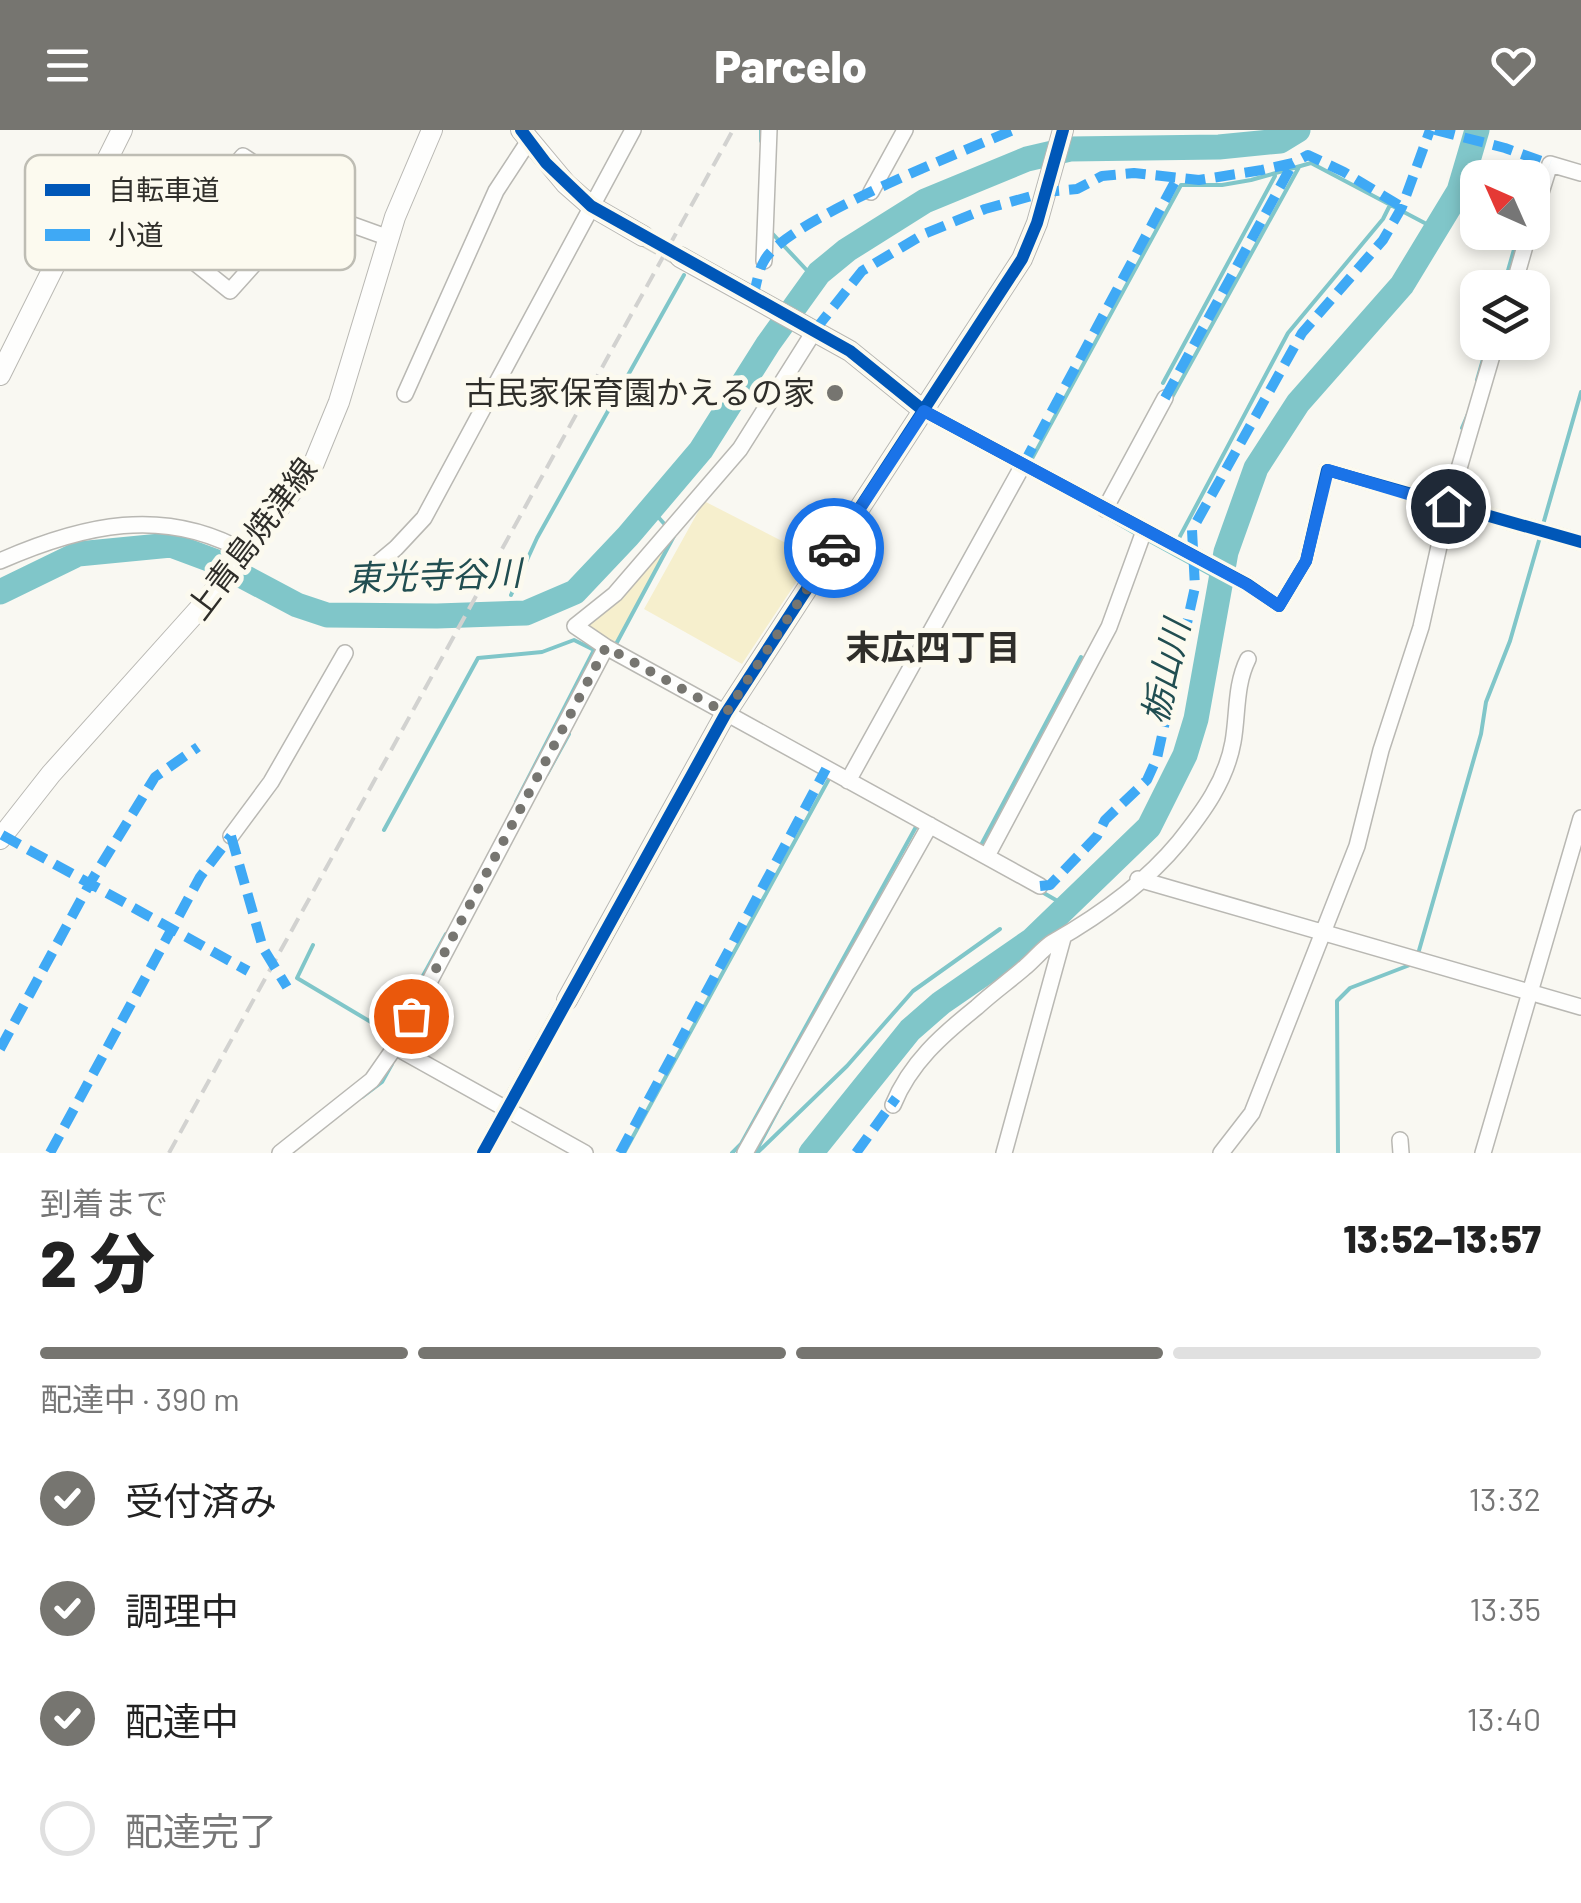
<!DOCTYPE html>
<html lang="ja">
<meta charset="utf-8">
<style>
body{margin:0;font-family:Barlow,"Noto Sans JP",sans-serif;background:#f2f2f2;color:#222;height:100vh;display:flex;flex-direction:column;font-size:38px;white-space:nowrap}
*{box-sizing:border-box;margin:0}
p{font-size:32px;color:#767676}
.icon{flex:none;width:55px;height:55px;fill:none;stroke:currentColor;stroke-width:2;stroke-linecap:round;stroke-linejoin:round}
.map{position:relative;height:1023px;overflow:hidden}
.sheet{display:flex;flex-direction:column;background:#fff;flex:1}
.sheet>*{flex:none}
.needle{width:65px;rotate:315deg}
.fabs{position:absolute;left:1460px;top:30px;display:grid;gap:20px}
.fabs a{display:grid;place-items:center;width:90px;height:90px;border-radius:20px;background:#fff;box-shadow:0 5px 15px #0003;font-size:50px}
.pin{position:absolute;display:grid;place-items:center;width:85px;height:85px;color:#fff;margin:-42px;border:5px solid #fff;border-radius:50%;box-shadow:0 2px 10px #0007}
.courier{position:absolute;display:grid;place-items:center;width:100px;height:100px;margin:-50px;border:8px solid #1a73e8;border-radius:50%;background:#fff;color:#222;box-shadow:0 2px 12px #0007}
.summary em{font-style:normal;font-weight:800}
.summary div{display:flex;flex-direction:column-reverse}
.summary{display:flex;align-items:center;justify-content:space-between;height:170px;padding:0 40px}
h1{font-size:65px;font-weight:800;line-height:75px}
.bar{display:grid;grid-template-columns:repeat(4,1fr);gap:15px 10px;align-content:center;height:120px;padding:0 40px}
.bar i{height:12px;border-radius:8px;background:#e0e0e0}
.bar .on{background:#767570}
.bar p{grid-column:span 4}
ol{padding:0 40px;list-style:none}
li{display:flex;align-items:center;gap:30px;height:110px}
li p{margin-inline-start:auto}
li .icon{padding:10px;border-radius:50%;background:#767570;color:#fff;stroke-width:4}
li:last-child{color:#767676}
li i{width:55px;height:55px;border:5px solid #e0e0e0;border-radius:50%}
header{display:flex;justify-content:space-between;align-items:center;height:130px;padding:0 40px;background:#767570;color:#fff;font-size:45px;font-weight:800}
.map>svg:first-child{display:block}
.green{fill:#f6efcd}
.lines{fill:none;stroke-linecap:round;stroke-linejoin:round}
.stream{stroke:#80c6c9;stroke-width:4}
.river{stroke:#80c6c9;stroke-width:25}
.secondary-tunnel{stroke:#d1d0ca;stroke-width:20;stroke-dasharray:20 10;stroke-linecap:butt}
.street-casing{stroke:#b9b8b3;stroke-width:18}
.secondary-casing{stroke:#b9b8b3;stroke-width:22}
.street{stroke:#fefefd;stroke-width:15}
.secondary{stroke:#fefefd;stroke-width:20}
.rail{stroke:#d2d2d0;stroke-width:4;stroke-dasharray:15 8;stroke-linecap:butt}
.quiet{stroke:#3fa9f5;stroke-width:10;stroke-dasharray:20 10;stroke-linecap:butt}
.cycleway-casing{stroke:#fcfaef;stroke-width:19}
.cycleway{stroke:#0057b8;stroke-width:12}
.done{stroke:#767570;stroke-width:10;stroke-dasharray:0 18}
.route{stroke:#1a73e8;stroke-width:12}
.poi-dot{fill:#767570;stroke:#fcfaef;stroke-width:4}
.labels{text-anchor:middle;stroke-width:10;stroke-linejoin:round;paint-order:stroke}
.poi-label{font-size:32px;fill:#2f2e2a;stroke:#fcfaef;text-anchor:end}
.street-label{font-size:32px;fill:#2f2e2a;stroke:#fcfaef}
.water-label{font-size:35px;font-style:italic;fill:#214e51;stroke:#fcfaef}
.neighbourhood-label{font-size:35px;font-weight:bold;fill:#2f2e2a;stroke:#fcfaef}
.key{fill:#fcfaef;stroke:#bebdb4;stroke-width:2.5}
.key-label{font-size:28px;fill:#2f2e2a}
</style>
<header><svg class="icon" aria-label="menu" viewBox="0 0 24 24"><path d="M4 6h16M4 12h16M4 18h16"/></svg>Parcelo<svg class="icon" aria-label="heart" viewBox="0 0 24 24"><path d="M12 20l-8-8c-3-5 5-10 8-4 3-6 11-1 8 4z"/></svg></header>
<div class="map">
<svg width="1581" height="1023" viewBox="0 0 1581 1023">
<rect width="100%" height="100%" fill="#f9f8f2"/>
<!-- green -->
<path class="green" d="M 704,371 L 813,427 L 742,534 L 644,479 Z
M 670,413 L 616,512 L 586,498 Z"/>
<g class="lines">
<!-- stream -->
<path class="stream" d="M 761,11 L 761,0
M 1532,56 L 1539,36
M 770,101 L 815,149
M 1503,158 L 1519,102
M 1477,250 L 1488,212
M 1163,253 L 1275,46
M 1171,269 L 1299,37
M 1462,298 L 1468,284
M 1029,334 L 1181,55 L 1222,55 L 1251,50 L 1311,33 L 1436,99
M 651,379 L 668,398
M 1107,387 L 1138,405
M 1542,398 L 1581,262
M 1146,409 L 1221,450
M 1178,410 L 1288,203 L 1383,89 L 1390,75
M 511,465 L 537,408 L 684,145
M 615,516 L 674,406
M 547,644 L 569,604
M 516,672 L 594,520
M 384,700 L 478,528 L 542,522 L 574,510 L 592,519
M 980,717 L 1081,527
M 1042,762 L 1068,777
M 313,815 L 297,848 L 391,904 L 446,804
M 1418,824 L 1481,604 L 1486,572 L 1510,511 L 1540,407
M 362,967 L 382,952 L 392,934
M 624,1023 L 830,647
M 732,1023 L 741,1014 L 917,695
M 755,1023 L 788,961
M 757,1023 L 847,936 L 913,861 L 1000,799
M 1338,1023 L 1337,871 L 1350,858 L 1415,833"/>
<!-- river -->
<path class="river" d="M 0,462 L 78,424 L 171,415 L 214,431 L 297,475 L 327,485 L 437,486 L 526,483 L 575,462 L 628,406 L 701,320 L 768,214 L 819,143 L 847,120 L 925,71 L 1027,29 L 1070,19 L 1219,17 L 1280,11 L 1298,0
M 811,1023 L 910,900 L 941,873 L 1032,810 L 1149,697 L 1185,625 L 1196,589 L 1226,422 L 1256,338 L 1298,273 L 1402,155 L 1459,61 L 1477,0"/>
<!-- secondary-tunnel -->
<path class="secondary-tunnel" d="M 643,106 L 680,127"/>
<!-- street casing -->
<g class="street-casing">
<path id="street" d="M 871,62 L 905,0
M 303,66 L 280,105 L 230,161 L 169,112 L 243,26 L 339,90 L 389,108
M 1532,91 L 1550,34 L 1581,43
M 764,131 L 769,0
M 1513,158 L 1529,102
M 815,200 L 740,319 L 615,464 L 575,496 L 606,517 L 1040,756
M 405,264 L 496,61 L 530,9
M 924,281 L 1247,454 L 1279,476 L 1306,431 L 1327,340 L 1581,412
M 1105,379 L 1165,268
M 0,431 C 82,395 164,375 247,423
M 360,448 L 396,418 L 424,388 L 633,0
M 848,651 L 1023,335
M 231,706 L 271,652 L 345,523
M 987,726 L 1109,497 L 1144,401
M 1138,749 L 1581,877
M 395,917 L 585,1023
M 893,975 C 910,933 942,905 977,877 C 992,863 1009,851 1024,838 C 1034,830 1043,818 1053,812 C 1097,787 1146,752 1179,712 C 1203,682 1226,651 1233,612 C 1238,584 1235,555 1248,529
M 1400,1010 L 1401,1023
M 280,1023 L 372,950 L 395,917 L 606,517
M 483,1023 L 567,870
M 745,1023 L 930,695
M 1004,1023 L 1063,808
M 1221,1023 L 1252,983 L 1357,716 L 1381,620 L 1421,497 L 1448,376 L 1496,212
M 1483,1023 L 1581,688"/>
</g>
<!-- secondary casing -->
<g class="secondary-casing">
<path id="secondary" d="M 521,0 L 566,54 L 591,76 L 643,106
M 680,127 L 850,221 L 924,281
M 0,245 L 122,0
M 0,709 L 51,644 L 207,470 L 314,333 L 339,272 L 395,87 L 432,0
M 567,870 L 726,583 L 1022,129 L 1037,93 L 1063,0"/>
</g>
<!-- street -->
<use href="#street" class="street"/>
<!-- secondary -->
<use href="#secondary" class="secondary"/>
<!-- rail -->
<path class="rail" d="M 169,1023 L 733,0"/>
<!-- quiet -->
<path class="quiet" d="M 1435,0 L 1505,18 L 1550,34
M 753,168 C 756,157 758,141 764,131 C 784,91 965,21 1013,0
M 815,200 L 862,141 L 924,104 L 985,79 L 1046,62 L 1077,59 L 1102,46 L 1134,43 L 1199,50 L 1262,40 L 1293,33 L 1308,25 L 1344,42 L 1402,77
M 1165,268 L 1293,33
M 1023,335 L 1178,46
M 2,705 L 248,841
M 231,706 L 263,818 L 287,857
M 1040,756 L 1050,755 L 1097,706 L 1105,690 L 1147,650 L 1157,628 L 1195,457 L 1192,400 L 1302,203 L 1383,110 L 1402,77 L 1430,0
M 0,919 L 90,753 L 155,647 L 198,617
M 50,1023 L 200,747 L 231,706
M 620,1023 L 826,639
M 856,1023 L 896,968"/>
<!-- cycleway casing -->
<g class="cycleway-casing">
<path id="cycleway" d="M 521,0 L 546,33 L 591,76 L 850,221 L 924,281 L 1247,454 L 1279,476 L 1306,431 L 1327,340 L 1581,412
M 483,1023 L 726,583 L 1022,129 L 1037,93 L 1063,0"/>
</g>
<!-- cycleway -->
<use href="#cycleway" class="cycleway"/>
</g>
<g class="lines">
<!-- done -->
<path class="done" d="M 411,886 L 606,517 L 726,583 L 834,418"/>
<!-- route -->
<path class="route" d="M 834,418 L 924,281 L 1246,454 L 1279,476 L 1306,431 L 1328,340 L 1448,376"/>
</g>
<!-- markers -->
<circle class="poi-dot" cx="835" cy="263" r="10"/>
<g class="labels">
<!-- poi labels -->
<g class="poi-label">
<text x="815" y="274">古民家保育園かえるの家</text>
</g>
<!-- street labels -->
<g class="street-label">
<text transform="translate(252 409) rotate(-53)" y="11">上青島焼津線</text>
</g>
<!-- water labels -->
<g class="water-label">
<text transform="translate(434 446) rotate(-2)" y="12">東光寺谷川</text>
<text transform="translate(1166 542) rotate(-77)" y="12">栃山川</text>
</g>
<!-- neighbourhood labels -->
<g class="neighbourhood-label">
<text x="933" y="530">末広四丁目</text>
</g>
</g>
<!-- legend -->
<rect x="25" y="25" width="330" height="115" rx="15" class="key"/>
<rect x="45" y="54" width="45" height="12" fill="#0057b8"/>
<rect x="45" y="99" width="45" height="12" fill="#3fa9f5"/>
<g class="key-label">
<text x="108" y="70">自転車道</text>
<text x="108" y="115">小道</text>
</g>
</svg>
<div class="fabs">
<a><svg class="needle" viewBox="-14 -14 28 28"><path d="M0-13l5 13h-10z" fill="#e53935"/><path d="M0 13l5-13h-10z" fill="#767676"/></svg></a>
<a><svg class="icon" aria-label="layers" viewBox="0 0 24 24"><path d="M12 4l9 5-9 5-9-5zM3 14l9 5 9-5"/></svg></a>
</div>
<div class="pin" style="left:411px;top:886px;background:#ea580c"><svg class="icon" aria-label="bag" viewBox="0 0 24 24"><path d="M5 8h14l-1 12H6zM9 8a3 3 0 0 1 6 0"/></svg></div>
<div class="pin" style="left:1448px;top:376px;background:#1f2937"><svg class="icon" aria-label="home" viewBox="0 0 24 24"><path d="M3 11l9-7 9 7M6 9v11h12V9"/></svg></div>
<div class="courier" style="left:834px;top:418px"><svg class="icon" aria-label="car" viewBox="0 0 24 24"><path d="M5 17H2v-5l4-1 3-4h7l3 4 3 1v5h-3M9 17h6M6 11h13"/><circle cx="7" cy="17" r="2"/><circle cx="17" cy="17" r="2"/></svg></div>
</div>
<section class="sheet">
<div class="summary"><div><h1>2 分</h1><p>到着まで</p></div><em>13:52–13:57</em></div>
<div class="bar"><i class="on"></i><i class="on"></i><i class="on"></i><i></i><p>配達中 · 390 m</p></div>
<ol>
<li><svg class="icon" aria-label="check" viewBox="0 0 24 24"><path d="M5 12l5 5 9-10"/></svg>受付済み<p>13:32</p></li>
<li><svg class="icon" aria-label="check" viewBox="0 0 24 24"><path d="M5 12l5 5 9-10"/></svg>調理中<p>13:35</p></li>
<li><svg class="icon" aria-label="check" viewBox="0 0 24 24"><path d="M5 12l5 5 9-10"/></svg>配達中<p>13:40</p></li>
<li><i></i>配達完了</li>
</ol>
</section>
